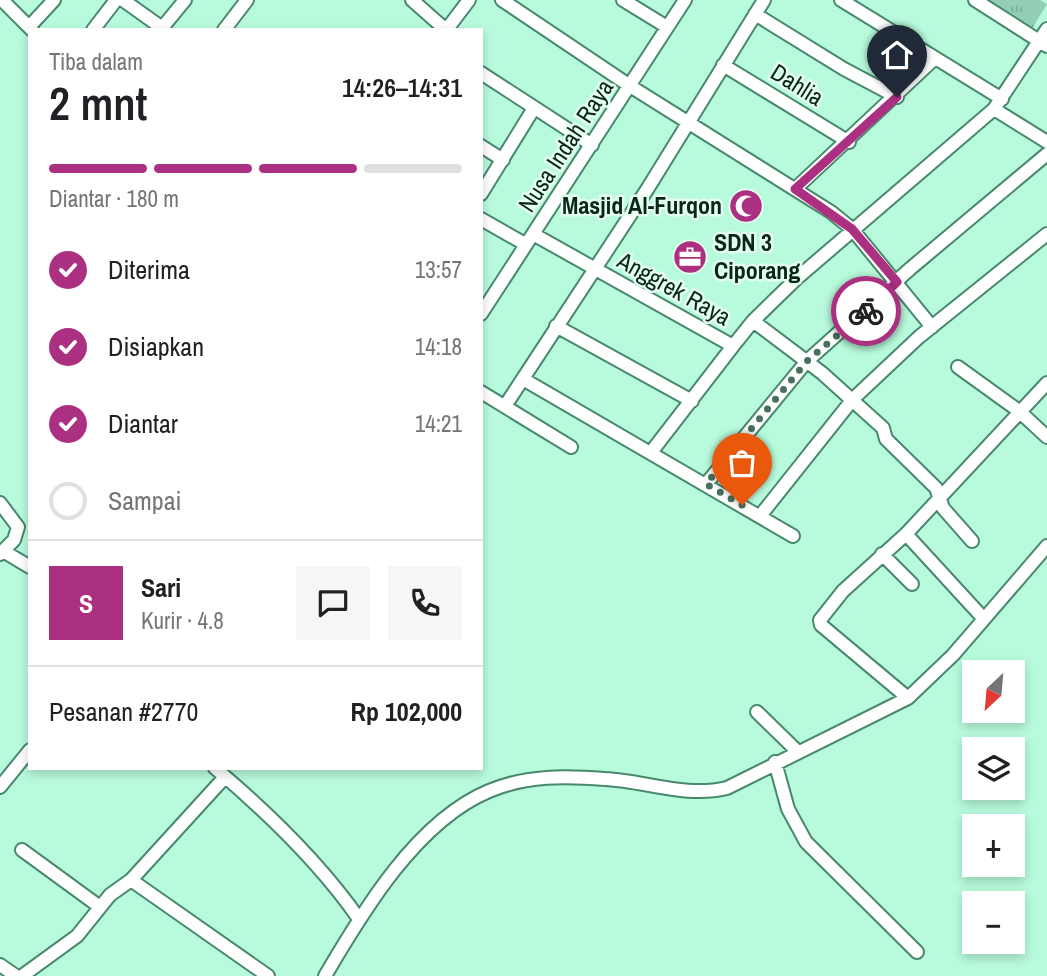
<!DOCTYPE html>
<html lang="id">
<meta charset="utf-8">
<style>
body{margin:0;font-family:"Archivo Narrow",sans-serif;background:#f6f6f6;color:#202124;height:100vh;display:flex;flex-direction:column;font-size:26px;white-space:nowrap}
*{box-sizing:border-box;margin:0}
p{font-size:23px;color:#757577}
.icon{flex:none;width:38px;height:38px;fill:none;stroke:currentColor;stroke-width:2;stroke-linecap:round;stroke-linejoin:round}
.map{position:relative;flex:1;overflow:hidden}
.side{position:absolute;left:28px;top:28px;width:455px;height:742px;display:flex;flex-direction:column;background:#fff;border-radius:0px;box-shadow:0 4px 10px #0003}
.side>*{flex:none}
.needle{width:46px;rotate:206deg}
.buttons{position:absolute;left:962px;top:660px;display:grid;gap:14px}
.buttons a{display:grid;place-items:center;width:63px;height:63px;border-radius:0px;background:#fff;box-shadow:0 4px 10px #0003;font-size:35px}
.pin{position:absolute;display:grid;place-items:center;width:60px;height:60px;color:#fff;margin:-72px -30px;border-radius:50% 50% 50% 0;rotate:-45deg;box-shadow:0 0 7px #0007}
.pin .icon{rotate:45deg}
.courier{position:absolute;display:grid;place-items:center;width:70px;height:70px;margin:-35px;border:5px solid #ac3081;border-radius:50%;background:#fff;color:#222;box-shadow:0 2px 9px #0007}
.summary em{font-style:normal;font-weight:600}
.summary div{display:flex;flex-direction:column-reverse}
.summary{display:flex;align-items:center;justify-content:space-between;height:119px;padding:0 21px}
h1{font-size:46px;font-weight:600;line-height:52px}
.bar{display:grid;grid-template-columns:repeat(4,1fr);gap:10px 7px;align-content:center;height:84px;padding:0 21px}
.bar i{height:9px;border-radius:5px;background:#e0e0e0}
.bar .active{background:#ac3081}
.bar p{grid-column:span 4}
.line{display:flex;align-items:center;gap:18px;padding:0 21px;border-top:2px solid #e0e0e0}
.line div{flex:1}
.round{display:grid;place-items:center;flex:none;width:74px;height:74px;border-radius:0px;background:#f6f6f6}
ol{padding:0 21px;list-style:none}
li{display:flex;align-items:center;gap:21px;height:77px}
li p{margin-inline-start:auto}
li .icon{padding:7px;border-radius:50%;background:#ac3081;color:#fff;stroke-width:4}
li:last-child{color:#757577}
li i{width:38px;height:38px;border:4px solid #e0e0e0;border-radius:50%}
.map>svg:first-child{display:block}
.park{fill:url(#park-tufts)}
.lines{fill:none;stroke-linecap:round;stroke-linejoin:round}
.minor-casing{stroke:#48886d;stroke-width:16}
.minor{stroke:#fff;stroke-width:12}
.done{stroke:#47705e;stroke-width:7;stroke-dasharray:0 12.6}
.route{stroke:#ac3081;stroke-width:9}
.labels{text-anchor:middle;stroke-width:5;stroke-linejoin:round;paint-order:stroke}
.street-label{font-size:24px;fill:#0a251a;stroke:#e4fef1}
.poi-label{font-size:24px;font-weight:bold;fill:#0a251a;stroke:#e4fef1;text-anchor:end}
</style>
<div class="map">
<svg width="1047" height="976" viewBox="0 0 1047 976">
<defs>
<pattern id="park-tufts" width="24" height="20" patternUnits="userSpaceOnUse" patternTransform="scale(1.75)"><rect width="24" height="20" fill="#93cfb4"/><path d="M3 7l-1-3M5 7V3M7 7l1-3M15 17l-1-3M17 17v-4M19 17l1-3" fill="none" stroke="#7db29a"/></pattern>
</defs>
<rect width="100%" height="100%" fill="#b8fbdc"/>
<!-- park -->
<path class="park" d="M 987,0 L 1040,0 L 1047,4 L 1032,29 Z"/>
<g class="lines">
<!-- minor casing -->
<g class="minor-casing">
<path id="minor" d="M 2,0 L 32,30
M 123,0 L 165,30
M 412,0 L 446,30
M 502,0 L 630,86 L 831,212 L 852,229 L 932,327
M 623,0 L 667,27
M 841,0 L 1002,99
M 975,0 L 1047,46
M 755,14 L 844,69 L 897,97
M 29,27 L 54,0
M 162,28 L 185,0
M 447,29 L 469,0
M 93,30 L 116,0
M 224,30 L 247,0
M 723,65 L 849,142
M 481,73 L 592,145
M 994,109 L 1047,142
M 481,146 L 503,160
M 795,189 L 935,58
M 481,194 L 534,108
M 481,219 L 525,244
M 533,234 L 733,346 L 753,321 L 796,279 L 994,109 L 1047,29
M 481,314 L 685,0
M 753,321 L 822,373 L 883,428 L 886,439 L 936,488 L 943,508 L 972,541
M 556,326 L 692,401
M 958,367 L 1019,411 L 1047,437
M 523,379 L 793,536
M 481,392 L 571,447
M 505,406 L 648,188 L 764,0
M 652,451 L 733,346
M 706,484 L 807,361 L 911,268 L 1047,154
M 0,503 L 18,527 L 14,540 L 0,554
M 760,516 L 853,399 L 919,337 L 1047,234
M 906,534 L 1047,383
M 3,551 L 30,567
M 882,554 L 912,584
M 908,698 L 821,625 L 820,620 L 843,591 L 906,534 L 984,619
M 757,712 L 798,752
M 775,762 L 788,809 L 806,842 L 917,952
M 215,768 C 267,812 320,863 359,919
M 0,787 L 30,750
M 22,850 L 100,907
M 131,880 L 268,976
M 0,965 L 16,976
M 22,976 L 77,936 L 110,895 L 131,880 L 225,777
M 325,976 C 363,911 417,821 489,791 C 527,775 566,776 605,779 C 647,781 685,798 727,788 L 908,698 L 953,655 L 1047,546"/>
</g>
<!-- minor -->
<use href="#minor" class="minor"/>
</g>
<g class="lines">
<!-- done -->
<path class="done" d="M 742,505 L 706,484 L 807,361 L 866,311"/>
<!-- route -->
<path class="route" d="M 866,311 L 897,282 L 852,229 L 795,189 L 897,97"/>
</g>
<!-- icons -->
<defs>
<g id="mosque-disc" transform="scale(1.75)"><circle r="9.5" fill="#ac3081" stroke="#e4fef1"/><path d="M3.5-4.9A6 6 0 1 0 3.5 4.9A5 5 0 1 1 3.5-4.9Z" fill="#fff"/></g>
<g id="office-disc" transform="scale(1.75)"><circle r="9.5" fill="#ac3081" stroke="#e4fef1"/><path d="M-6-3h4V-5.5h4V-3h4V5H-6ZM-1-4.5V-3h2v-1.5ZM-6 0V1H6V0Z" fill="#fff"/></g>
</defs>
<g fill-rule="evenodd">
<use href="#mosque-disc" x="746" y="206"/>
<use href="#office-disc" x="690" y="257"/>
</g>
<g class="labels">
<!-- street labels -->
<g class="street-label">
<text transform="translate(797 85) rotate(32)" y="8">Dahlia</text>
<text transform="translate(566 146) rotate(-57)" y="8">Nusa Indah Raya</text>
<text transform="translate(674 289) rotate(29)" y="8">Anggrek Raya</text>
</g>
<!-- poi labels -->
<g class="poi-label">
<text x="722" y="214">Masjid Al-Furqon</text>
<text x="714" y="251" text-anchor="start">SDN 3<tspan x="714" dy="28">Ciporang</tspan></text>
</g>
</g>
</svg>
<div class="buttons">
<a><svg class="needle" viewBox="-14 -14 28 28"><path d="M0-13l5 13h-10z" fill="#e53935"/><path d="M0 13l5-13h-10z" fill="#757577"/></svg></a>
<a><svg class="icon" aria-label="layers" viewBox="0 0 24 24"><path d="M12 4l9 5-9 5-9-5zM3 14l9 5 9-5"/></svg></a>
<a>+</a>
<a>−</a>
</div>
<div class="pin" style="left:742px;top:505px;background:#ea580c"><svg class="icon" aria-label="bag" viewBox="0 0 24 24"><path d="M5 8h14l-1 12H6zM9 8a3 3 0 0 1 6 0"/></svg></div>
<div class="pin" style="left:897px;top:97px;background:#1f2937"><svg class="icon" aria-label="home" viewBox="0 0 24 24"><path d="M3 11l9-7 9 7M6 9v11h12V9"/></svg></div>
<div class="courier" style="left:866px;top:311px"><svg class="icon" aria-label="bike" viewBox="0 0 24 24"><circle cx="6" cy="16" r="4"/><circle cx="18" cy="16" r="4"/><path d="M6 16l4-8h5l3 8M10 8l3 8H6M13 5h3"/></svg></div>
<section class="side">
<div class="summary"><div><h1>2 mnt</h1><p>Tiba dalam</p></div><em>14:26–14:31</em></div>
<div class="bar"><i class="active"></i><i class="active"></i><i class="active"></i><i></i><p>Diantar · 180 m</p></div>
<ol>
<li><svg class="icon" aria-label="check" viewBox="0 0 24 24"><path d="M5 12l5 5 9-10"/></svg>Diterima<p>13:57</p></li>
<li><svg class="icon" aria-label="check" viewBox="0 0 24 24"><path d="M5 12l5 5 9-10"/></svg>Disiapkan<p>14:18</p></li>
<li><svg class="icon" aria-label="check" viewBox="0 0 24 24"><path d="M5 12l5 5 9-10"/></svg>Diantar<p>14:21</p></li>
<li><i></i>Sampai</li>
</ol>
<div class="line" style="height:126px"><b class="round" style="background:#ac3081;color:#fff">S</b><div><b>Sari</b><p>Kurir · 4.8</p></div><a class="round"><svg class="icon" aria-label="chat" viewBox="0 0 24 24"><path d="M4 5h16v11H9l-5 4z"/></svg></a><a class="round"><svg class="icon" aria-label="phone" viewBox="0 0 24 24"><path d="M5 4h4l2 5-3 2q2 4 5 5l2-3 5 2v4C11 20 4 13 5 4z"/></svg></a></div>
<div class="line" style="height:91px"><div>Pesanan #2770</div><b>Rp 102,000</b></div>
</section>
</div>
